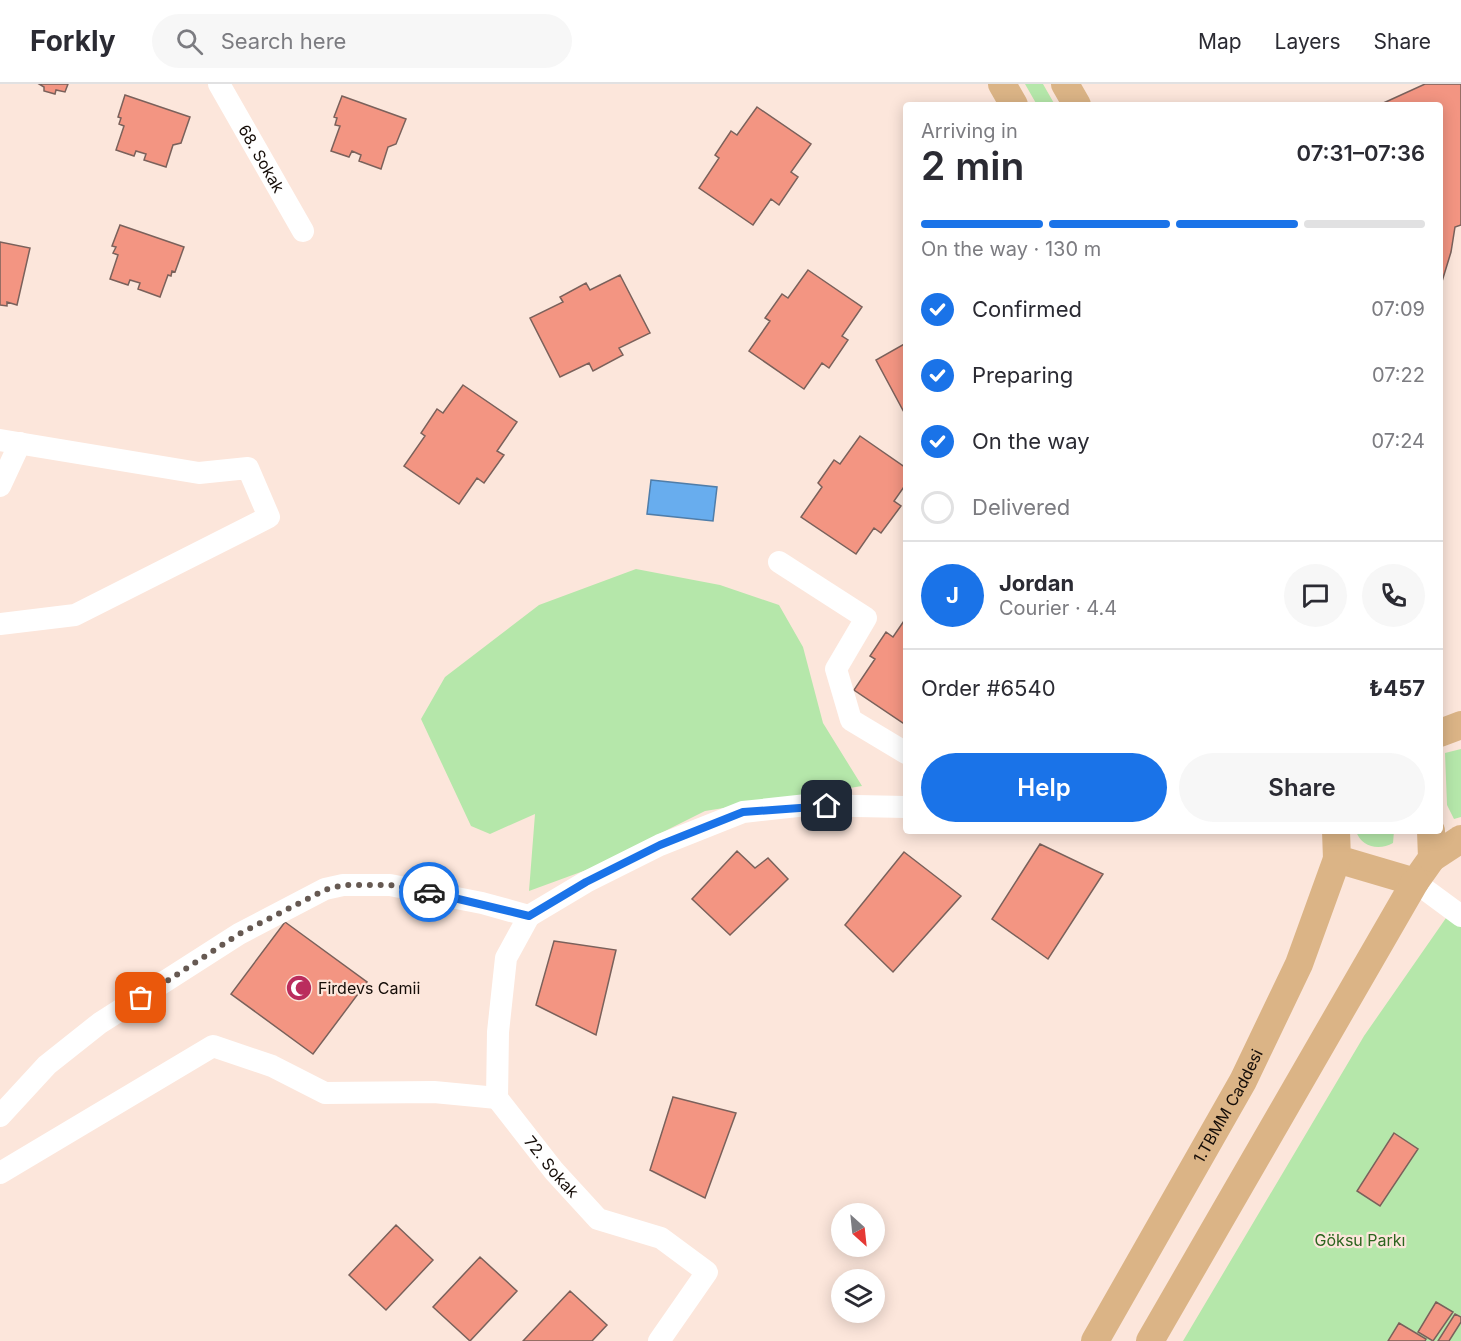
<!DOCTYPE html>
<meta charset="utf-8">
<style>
body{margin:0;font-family:Inter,sans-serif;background:#f7f7f7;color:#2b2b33;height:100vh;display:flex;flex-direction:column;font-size:22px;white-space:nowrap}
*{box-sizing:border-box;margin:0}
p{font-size:20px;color:#7c7c81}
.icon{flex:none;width:33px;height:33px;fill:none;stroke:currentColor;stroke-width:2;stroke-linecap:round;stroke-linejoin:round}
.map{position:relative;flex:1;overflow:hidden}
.details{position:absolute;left:903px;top:18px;width:540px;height:732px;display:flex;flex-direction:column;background:#fff;border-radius:6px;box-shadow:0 3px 15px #0003}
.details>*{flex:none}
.needle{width:39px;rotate:153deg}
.controls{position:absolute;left:831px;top:1119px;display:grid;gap:12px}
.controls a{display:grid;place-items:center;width:54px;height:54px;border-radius:50%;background:#fff;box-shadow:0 3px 15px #0003;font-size:30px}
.pin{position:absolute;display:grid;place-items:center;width:51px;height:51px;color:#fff;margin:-26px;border-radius:12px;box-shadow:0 3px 9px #0006}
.courier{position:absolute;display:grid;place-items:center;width:60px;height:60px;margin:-30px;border:4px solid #1a73e8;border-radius:50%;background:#fff;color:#222;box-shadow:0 2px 8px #0007}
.overview em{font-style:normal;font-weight:600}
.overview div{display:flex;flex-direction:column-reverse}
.overview{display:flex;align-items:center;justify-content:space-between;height:102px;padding:0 18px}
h1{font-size:39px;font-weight:600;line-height:45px}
.bar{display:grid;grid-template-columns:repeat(4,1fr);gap:9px 6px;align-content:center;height:72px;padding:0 18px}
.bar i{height:8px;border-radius:4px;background:#e1e1e2}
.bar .active{background:#1a73e8}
.bar p{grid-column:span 4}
.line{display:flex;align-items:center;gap:15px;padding:0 18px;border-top:2px solid #e1e1e2}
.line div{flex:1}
.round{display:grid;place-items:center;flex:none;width:63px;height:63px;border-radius:32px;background:#f7f7f7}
ol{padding:0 18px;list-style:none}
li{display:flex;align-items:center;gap:18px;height:66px}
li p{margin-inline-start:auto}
li .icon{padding:6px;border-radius:50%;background:#1a73e8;color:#fff;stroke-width:4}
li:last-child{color:#7c7c81}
li i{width:33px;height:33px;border:3px solid #e1e1e2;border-radius:50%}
.action{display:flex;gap:12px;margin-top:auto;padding:12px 18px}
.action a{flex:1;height:69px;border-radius:36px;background:#1a73e8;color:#fff;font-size:24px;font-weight:600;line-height:69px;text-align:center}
.action a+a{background:#f7f7f7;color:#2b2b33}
header{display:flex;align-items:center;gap:36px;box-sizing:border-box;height:84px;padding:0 30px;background:#fff;border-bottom:2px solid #e1e1e2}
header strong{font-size:28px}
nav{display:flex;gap:33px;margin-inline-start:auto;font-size:21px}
.search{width:420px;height:54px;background:#f7f7f7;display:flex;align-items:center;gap:15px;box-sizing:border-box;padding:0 21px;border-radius:33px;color:#7c7c81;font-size:22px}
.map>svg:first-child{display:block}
.green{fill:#b5e7aa}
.water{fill:#68adee;stroke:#4f7da9;stroke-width:1.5}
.building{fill:#f39582;stroke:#7a615b;stroke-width:1.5}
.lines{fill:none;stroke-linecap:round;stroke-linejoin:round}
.minor{stroke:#fff;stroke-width:22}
.major{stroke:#dbb486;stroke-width:28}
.done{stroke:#665952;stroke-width:6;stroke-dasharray:0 10.8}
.route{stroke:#1a73e8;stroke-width:8}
.labels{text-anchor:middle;stroke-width:4.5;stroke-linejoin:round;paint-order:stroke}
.street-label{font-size:16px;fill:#150d08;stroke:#fce6db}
.poi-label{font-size:16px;fill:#150d08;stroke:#fce6db;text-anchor:start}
.park-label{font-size:16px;fill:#2c651f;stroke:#fce6db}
</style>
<header>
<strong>Forkly</strong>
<div class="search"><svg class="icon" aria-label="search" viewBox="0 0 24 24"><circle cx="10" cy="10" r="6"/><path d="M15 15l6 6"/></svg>Search here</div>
<nav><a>Map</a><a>Layers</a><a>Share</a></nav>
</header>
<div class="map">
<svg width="1461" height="1257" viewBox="0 0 1461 1257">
<rect width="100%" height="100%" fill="#fce6db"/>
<!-- green -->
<path class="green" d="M 1025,0 L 1043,0 L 1055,21 L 1037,21 Z
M 636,485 L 720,501 L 779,521 L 803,563 L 823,639 L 862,702 L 705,727 L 589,785 L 529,807 L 535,730 L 490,750 L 471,742 L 421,635 L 445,593 L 539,521 Z
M 1461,665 L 1461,733 L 1454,735 L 1447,721 L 1445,669 Z
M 1356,747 L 1394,747 L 1393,759 C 1379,767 1361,763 1356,747 Z
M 1461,821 L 1461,1257 L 1183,1257 L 1364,952 L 1446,834 Z"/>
<!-- water -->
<path class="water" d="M 651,396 L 717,403 L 713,437 L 647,430 Z"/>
<!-- building -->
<path class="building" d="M 39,0 L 68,0 L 65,8 L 56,6 L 55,10 L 44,7 L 44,3 Z
M 1425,0 L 1461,0 L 1461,141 L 1455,143 L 1451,168 L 1440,204 L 1440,21 L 1379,21 Z
M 125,11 L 190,33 L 181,59 L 173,61 L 166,83 L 144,76 L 146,70 L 136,67 L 134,72 L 116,66 L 124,42 L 119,40 L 121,34 L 118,33 Z
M 342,12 L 406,35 L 396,60 L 388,63 L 381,85 L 359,77 L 361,71 L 352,67 L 349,73 L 331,67 L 340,42 L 335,41 L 337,34 L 334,33 Z
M 757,23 L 811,60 L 791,88 L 798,93 L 779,121 L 771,115 L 753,141 L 699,104 L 719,74 L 715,71 L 731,47 L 737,51 Z
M 120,141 L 184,163 L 175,188 L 172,187 L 171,192 L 168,191 L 160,213 L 138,205 L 140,199 L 130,196 L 128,201 L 110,195 L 118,171 L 113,169 L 116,163 L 112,162 Z
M 0,158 L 30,164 L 17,221 L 7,218 L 7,222 L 0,221 Z
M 808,186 L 862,223 L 842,252 L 848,256 L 829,284 L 822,279 L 804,305 L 749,267 L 770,237 L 765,234 L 782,210 L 788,214 Z
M 620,191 L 650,249 L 619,264 L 623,271 L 593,287 L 589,279 L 560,293 L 530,234 L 563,218 L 560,213 L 586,199 L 590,206 Z
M 906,259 L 906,332 L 876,276 Z
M 463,301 L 517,338 L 497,367 L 504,371 L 484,399 L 477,394 L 459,420 L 404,382 L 425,352 L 421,349 L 437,325 L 443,329 Z
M 860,352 L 906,384 L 906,400 L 894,417 L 901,422 L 881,449 L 874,444 L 856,470 L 801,433 L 822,403 L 818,399 L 834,376 L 840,380 Z
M 906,534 L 906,641 L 854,606 L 875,575 L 870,572 L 886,548 L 893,553 Z
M 1040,760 L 1103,790 L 1048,875 L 992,835 Z
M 737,767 L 755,784 L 768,774 L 788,795 L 730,851 L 692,815 Z
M 904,768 L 961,812 L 893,888 L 845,841 Z
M 285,838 L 367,898 L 313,970 L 231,910 Z
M 554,857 L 616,866 L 596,951 L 536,921 Z
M 673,1013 L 736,1029 L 705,1114 L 650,1086 Z
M 1394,1049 L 1418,1065 L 1380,1122 L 1357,1107 Z
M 396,1141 L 433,1176 L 386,1226 L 349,1191 Z
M 480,1173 L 517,1207 L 470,1257 L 433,1223 Z
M 570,1207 L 607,1241 L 592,1257 L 523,1257 Z
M 1436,1218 L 1453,1228 L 1433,1257 L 1418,1248 Z
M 1455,1230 L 1461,1233 L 1461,1238 L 1449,1257 L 1438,1257 Z
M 1399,1239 L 1426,1255 L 1425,1257 L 1388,1257 Z"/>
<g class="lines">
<!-- minor -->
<g class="minor">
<path id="s1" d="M 219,0 L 303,147"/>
<path d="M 0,356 L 199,389 L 248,384 L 269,433 L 75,531 L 0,540"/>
<path d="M 0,402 L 20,359"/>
<path d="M 779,478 L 866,534 L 836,585 L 851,636 L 906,669"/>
<path d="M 1415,798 L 1461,832"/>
<path id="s2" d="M 529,832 L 506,874 L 498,948 L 497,1014 L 554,1087 L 598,1135 L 661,1154 L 707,1188 L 659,1257"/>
<path d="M 529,832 L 586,798 L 660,761 L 743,728 L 807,721 L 906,723"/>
<path d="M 0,1032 L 47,981 L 100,939 L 239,850 L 325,805 L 343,801 L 390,801 L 482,819 L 529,832"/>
<path d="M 0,1089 L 213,962 L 272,982 L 325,1009 L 434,1008 L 497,1014"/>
</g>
<!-- major -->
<g class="major">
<path d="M 1002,0 L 1014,21"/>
<path d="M 1065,0 L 1077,21"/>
<path d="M 1440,649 L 1461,641"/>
<path d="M 1336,747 L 1337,775 L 1415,798 L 1432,774 L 1431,747"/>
<path d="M 1432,774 L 1461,755"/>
<path id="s3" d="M 1095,1257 L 1243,997 L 1299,880 L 1337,775"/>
<path d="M 1150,1257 L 1415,798"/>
</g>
</g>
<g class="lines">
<!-- done -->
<path class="done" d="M 141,914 L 239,850 L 325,806 L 343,801 L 390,801 L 429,808"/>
<!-- route -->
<path class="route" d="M 429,808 L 529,832 L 586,798 L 660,761 L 743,728 L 827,722"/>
</g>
<!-- icons -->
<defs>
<g id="mosque-disc" transform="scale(1.35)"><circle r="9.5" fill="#ba2c5d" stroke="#fce6db"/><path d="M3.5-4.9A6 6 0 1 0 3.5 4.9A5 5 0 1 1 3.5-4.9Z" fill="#fff"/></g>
</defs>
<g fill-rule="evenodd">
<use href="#mosque-disc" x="299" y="904"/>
</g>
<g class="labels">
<!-- street labels -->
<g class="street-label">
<text dy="6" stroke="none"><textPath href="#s1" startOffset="86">68. Sokak</textPath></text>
<text dy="6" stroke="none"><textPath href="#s3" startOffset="270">1.TBMM Caddesi</textPath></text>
<text dy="6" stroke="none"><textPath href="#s2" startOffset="276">72. Sokak</textPath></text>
</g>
<!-- poi labels -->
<g class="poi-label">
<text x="318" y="910">Firdevs Camii</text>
</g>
<!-- park labels -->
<g class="park-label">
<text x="1360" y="1162">Göksu Parkı</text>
</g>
</g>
</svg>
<div class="controls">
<a><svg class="needle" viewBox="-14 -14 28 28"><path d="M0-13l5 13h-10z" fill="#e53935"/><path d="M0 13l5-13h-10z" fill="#7c7c81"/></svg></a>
<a><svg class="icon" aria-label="layers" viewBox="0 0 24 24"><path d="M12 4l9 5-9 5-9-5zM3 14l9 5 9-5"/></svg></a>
</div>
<div class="pin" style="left:141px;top:914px;background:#ea580c"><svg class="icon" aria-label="bag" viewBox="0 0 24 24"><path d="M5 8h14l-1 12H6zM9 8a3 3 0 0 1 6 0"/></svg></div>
<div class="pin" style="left:827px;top:722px;background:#1f2937"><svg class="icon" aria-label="home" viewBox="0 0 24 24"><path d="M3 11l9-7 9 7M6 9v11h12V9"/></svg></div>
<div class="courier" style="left:429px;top:808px"><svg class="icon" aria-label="car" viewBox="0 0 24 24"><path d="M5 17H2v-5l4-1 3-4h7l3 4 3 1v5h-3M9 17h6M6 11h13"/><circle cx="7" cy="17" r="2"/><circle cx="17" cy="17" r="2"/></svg></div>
<section class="details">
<div class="overview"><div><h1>2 min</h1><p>Arriving in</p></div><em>07:31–07:36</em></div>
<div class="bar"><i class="active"></i><i class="active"></i><i class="active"></i><i></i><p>On the way · 130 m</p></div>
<ol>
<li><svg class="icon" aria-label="check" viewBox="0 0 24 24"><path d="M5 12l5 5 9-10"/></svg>Confirmed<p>07:09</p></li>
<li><svg class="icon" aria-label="check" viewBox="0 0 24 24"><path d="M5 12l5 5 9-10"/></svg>Preparing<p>07:22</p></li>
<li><svg class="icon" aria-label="check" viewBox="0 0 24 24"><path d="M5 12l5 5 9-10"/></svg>On the way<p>07:24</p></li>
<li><i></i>Delivered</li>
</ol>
<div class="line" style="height:108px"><b class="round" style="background:#1a73e8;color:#fff">J</b><div><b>Jordan</b><p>Courier · 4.4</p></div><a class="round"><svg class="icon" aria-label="chat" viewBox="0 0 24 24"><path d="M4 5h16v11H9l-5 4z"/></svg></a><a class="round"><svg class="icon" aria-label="phone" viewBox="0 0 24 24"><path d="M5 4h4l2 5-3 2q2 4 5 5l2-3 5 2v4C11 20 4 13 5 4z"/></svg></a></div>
<div class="line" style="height:78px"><div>Order #6540</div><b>₺457</b></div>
<div class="action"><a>Help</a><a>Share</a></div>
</section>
</div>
